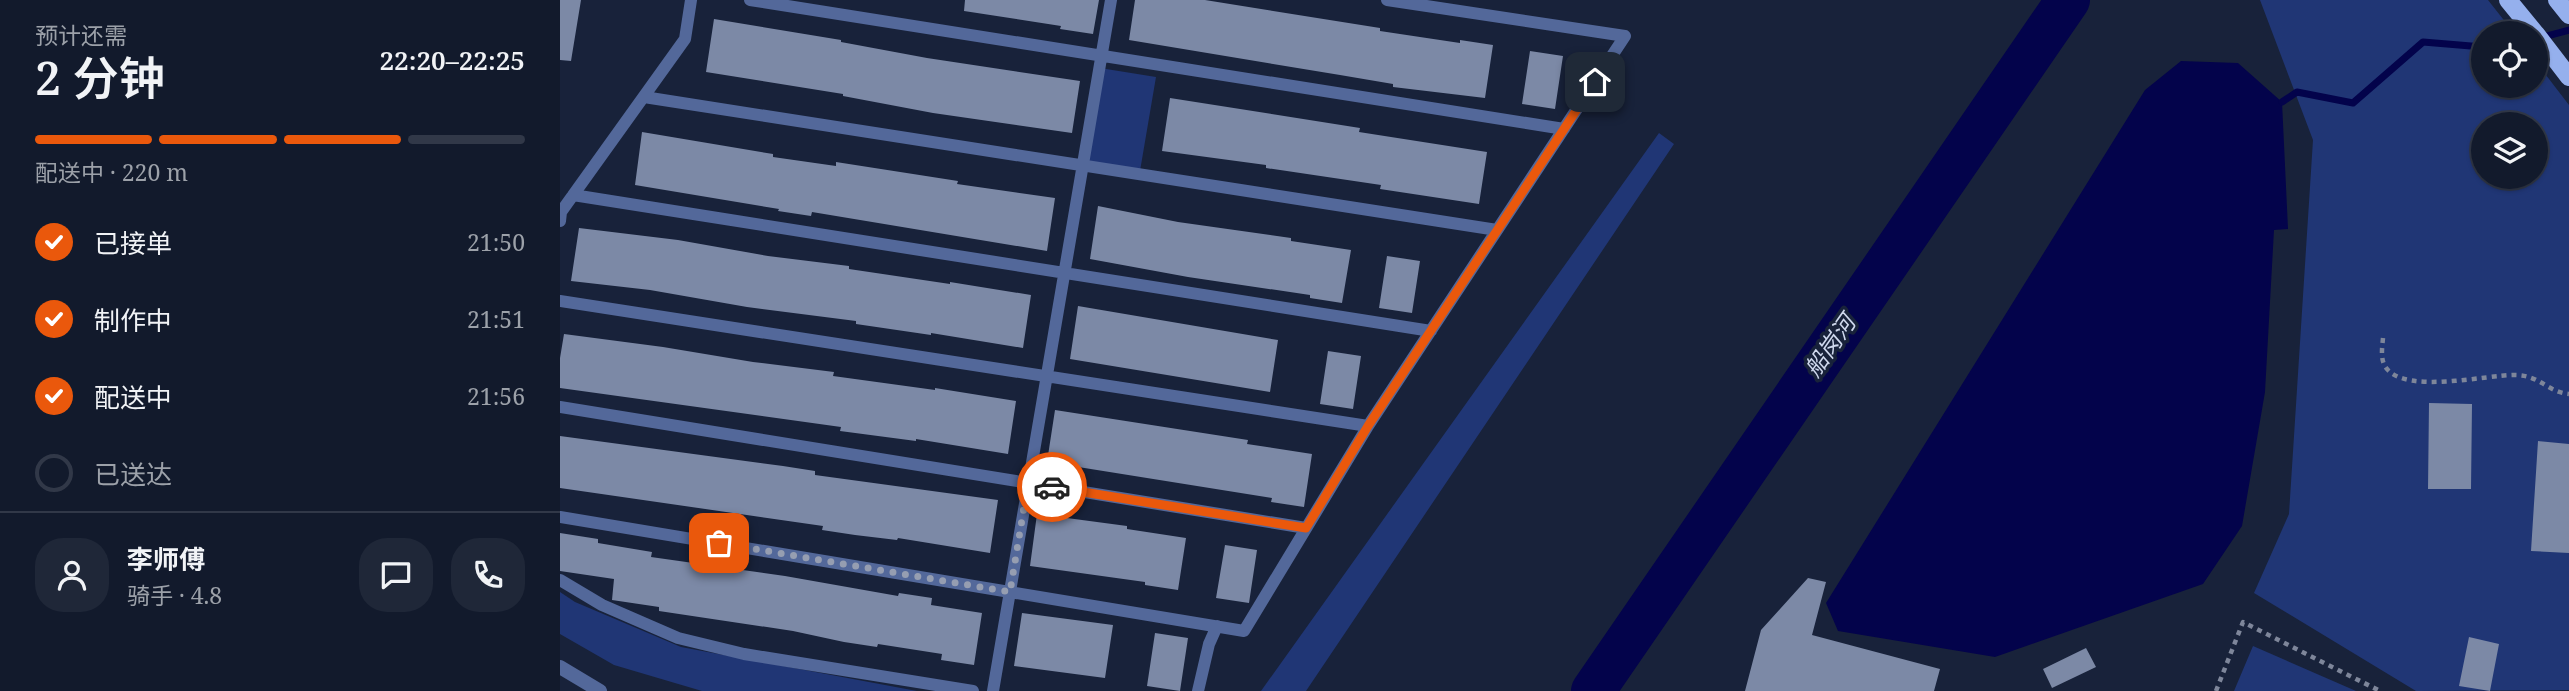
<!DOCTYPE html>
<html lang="zh">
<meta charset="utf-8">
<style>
body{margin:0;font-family:"Noto Serif","Noto Sans SC",serif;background:#1f2738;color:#f1f3f6;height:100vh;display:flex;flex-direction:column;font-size:26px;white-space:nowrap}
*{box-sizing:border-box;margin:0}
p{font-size:23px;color:#9ca1a9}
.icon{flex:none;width:38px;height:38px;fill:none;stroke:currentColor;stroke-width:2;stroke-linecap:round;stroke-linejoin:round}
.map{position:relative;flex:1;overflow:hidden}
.details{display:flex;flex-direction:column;background:#121a2c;width:560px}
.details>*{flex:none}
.tools{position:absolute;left:1911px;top:21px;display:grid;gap:14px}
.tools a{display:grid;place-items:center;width:77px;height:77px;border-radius:50%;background:#121a2c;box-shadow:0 2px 5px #0004,0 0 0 2px #313848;font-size:35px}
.pin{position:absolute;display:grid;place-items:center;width:60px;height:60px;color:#fff;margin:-30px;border-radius:14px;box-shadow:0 4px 10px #0006}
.courier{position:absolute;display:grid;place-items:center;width:70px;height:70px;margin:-35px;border:5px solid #ea580c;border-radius:50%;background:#fff;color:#222;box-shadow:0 2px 9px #0007}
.head em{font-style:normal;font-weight:600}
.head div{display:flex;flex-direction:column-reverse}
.head{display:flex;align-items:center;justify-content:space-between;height:119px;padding:0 35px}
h1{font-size:46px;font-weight:600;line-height:52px}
.bar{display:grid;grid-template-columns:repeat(4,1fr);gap:10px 7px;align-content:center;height:84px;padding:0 35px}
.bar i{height:9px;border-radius:5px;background:#313848}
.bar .active{background:#ea580c}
.bar p{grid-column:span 4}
.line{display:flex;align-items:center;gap:18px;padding:0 35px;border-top:2px solid #313848}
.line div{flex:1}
.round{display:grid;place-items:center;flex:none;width:74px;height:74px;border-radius:28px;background:#1f2738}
ol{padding:0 35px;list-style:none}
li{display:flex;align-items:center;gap:21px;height:77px}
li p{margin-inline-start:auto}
li .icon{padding:7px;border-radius:50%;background:#ea580c;color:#fff;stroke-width:4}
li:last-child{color:#9ca1a9}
li i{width:38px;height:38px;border:4px solid #313848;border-radius:50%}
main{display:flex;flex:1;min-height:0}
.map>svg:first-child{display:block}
.green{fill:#203675;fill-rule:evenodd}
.water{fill:#03034b}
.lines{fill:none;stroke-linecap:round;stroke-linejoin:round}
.stream{stroke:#03034b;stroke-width:7}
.river{stroke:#03034b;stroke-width:44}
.building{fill:#7c89a6}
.path{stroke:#7e869a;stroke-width:4.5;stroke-dasharray:5 5;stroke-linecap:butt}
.service{stroke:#53689a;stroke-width:12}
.minor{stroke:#53689a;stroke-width:14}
.primary{stroke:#95b0ed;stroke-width:18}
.done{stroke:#969eb1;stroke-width:7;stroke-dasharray:0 12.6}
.route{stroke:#ea580c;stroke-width:9}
.labels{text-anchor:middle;stroke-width:7;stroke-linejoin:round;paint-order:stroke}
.water-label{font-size:23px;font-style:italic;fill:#cfd8ed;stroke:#18223a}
</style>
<main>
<section class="details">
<div class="head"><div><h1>2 分钟</h1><p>预计还需</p></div><em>22:20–22:25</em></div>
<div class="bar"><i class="active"></i><i class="active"></i><i class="active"></i><i></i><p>配送中 · 220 m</p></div>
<ol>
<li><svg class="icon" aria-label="check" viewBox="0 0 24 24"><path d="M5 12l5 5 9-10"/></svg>已接单<p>21:50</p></li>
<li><svg class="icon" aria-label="check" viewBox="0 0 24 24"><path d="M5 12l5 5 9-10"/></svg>制作中<p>21:51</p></li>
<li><svg class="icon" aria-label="check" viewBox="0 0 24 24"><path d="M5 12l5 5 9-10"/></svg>配送中<p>21:56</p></li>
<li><i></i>已送达</li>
</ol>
<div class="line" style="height:126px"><a class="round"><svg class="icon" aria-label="person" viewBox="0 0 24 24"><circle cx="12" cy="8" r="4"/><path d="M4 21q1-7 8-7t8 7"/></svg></a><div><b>李师傅</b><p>骑手 · 4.8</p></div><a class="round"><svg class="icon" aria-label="chat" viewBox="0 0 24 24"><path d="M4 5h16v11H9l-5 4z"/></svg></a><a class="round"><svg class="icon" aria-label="phone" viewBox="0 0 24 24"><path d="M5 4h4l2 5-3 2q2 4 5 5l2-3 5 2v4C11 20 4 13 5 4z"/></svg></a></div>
</section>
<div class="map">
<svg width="2009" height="691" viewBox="0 0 2009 691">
<rect width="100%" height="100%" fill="#18223a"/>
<!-- green -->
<path class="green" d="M 1700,0 L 1928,0 L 1954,33 L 1923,33 L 1923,86 L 1976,86 L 1976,62 L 2009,105 L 2009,690 L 1856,691 L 1694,593 L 1729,514 L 1753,140 ZM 1923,124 L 1976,124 L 1976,177 L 1923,177 Z
M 540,68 L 596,77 L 580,171 L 524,161 Z
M 1099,133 L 1114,144 L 746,691 L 701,691 Z
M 0,592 L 15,602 L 121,647 L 357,691 L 142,691 L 54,665 L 0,634 Z
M 1693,646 L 1796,691 L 1674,691 Z"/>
<!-- water -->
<path class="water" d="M 1621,61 L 1678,63 L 1722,102 L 1728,229 L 1714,230 L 1705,392 L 1682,526 L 1643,584 L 1435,657 L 1278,631 L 1266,603 L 1585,90 Z"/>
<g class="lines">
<!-- stream -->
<path class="stream" d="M 1980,38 L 2009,30
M 1722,102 L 1737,92 L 1793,103 L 1863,42 L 1923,47"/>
<!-- river -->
<path class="river" d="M 1033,691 L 1508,0"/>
</g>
<!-- building -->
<path class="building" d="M 0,0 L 21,0 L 11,61 L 0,60 Z
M 405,0 L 539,0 L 533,34 L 500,29 L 501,26 L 404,11 Z
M 575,0 L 645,0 L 820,28 L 820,31 L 900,43 L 900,40 L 933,45 L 925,98 L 833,87 L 833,84 L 780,75 L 569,40 Z
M 154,19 L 281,40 L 281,42 L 367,58 L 520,81 L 512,133 L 373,113 L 283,96 L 283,94 L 146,72 Z
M 970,51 L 1003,56 L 995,109 L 962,104 Z
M 610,98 L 800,128 L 799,132 L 927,152 L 919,204 L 820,189 L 821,185 L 706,168 L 706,165 L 602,151 Z
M 82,132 L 213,154 L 213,157 L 276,166 L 276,162 L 398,181 L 397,184 L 495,198 L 487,251 L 252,212 L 251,216 L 218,211 L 219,209 L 75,185 Z
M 538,206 L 618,222 L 731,238 L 731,241 L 791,250 L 782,303 L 750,298 L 750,295 L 628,277 L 530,259 Z
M 19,228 L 118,240 L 208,256 L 289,266 L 289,269 L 390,284 L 390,282 L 471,295 L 463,348 L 371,333 L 371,335 L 296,324 L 296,321 L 187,307 L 90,290 L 11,281 Z
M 827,256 L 860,261 L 852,313 L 819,308 Z
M 518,306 L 718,340 L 710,392 L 510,359 Z
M 4,334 L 103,347 L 193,362 L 274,372 L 273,376 L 375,390 L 375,388 L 456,401 L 448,454 L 356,439 L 356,441 L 280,431 L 281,427 L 0,388 L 0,358 Z
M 768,351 L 801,356 L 793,409 L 760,404 Z
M 1869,403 L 1912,404 L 1911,489 L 1868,489 Z
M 495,410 L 688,440 L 687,444 L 752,454 L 744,507 L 711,502 L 712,498 L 487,462 Z
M 0,436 L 223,466 L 255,471 L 255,475 L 438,500 L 430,553 L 338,538 L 337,540 L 295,535 L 262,530 L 263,526 L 0,488 Z
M 1978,441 L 2009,444 L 2009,553 L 1971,551 Z
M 477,514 L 567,526 L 567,529 L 626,538 L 618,590 L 585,585 L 585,582 L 470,566 Z
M 0,533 L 38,539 L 38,543 L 92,552 L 91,557 L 225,576 L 338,596 L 339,593 L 372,598 L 371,605 L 422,613 L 414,665 L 381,660 L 382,654 L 318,644 L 317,647 L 284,642 L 233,631 L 99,611 L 99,607 L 52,600 L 54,579 L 0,571 Z
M 665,545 L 697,550 L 689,603 L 656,598 Z
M 1248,578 L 1266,582 L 1252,635 L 1380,669 L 1374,691 L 1185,691 L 1201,630 Z
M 462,613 L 553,625 L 545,678 L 454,666 Z
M 595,633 L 628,638 L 620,691 L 587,686 Z
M 1909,637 L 1939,644 L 1930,691 L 1899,686 Z
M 1526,648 L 1536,667 L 1492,688 L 1483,669 Z"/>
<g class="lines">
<!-- path -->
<path class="path" d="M 1823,338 C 1822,349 1820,361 1827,369 C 1848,394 1925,375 1955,375 C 1980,375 1987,392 2009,394
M 1656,691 L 1683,622 L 1820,691"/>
<!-- service -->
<path class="service" d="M 190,0 L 1004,129
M 84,97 L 937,230
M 13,195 L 871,331
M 0,221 L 1,212 L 125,39 L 131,0
M 0,301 L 808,426
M 0,407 L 746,528
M 0,517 L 684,631 L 808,426 L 1065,36 L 827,0
M 0,580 L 42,605 L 118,638 L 184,654 L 413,691
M 433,691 L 551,0
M 638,691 L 649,644 L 657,626"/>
<!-- minor -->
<path class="minor" d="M 0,667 L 40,691"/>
<!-- primary -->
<path class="primary" d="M 1948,0 L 1975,33
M 1997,0 L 2009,15
M 1976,34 L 2009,77"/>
</g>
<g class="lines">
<!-- done -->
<path class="done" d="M 159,543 L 450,592 L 468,483 L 492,487"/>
<!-- route -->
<path class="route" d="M 492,487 L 746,528 L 808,426 L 1035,82"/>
</g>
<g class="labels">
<!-- water labels -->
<g class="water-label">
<text transform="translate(1270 346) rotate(-55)" y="8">船岗河</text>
</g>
</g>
</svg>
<div class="tools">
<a><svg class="icon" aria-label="locate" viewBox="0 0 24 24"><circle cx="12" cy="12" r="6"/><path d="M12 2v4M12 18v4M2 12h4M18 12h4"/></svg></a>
<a><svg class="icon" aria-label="layers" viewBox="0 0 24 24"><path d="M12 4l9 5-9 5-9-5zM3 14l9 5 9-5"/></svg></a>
</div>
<div class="pin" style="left:159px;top:543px;background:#ea580c"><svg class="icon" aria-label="bag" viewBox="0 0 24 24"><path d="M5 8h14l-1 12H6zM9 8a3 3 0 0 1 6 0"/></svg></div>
<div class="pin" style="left:1035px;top:82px;background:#1f2937"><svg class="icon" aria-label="home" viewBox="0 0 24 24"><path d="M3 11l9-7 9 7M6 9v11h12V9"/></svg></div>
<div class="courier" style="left:492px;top:487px"><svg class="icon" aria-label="car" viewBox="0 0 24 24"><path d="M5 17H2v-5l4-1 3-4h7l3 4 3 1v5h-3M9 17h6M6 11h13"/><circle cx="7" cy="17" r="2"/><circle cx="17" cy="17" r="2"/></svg></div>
</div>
</main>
